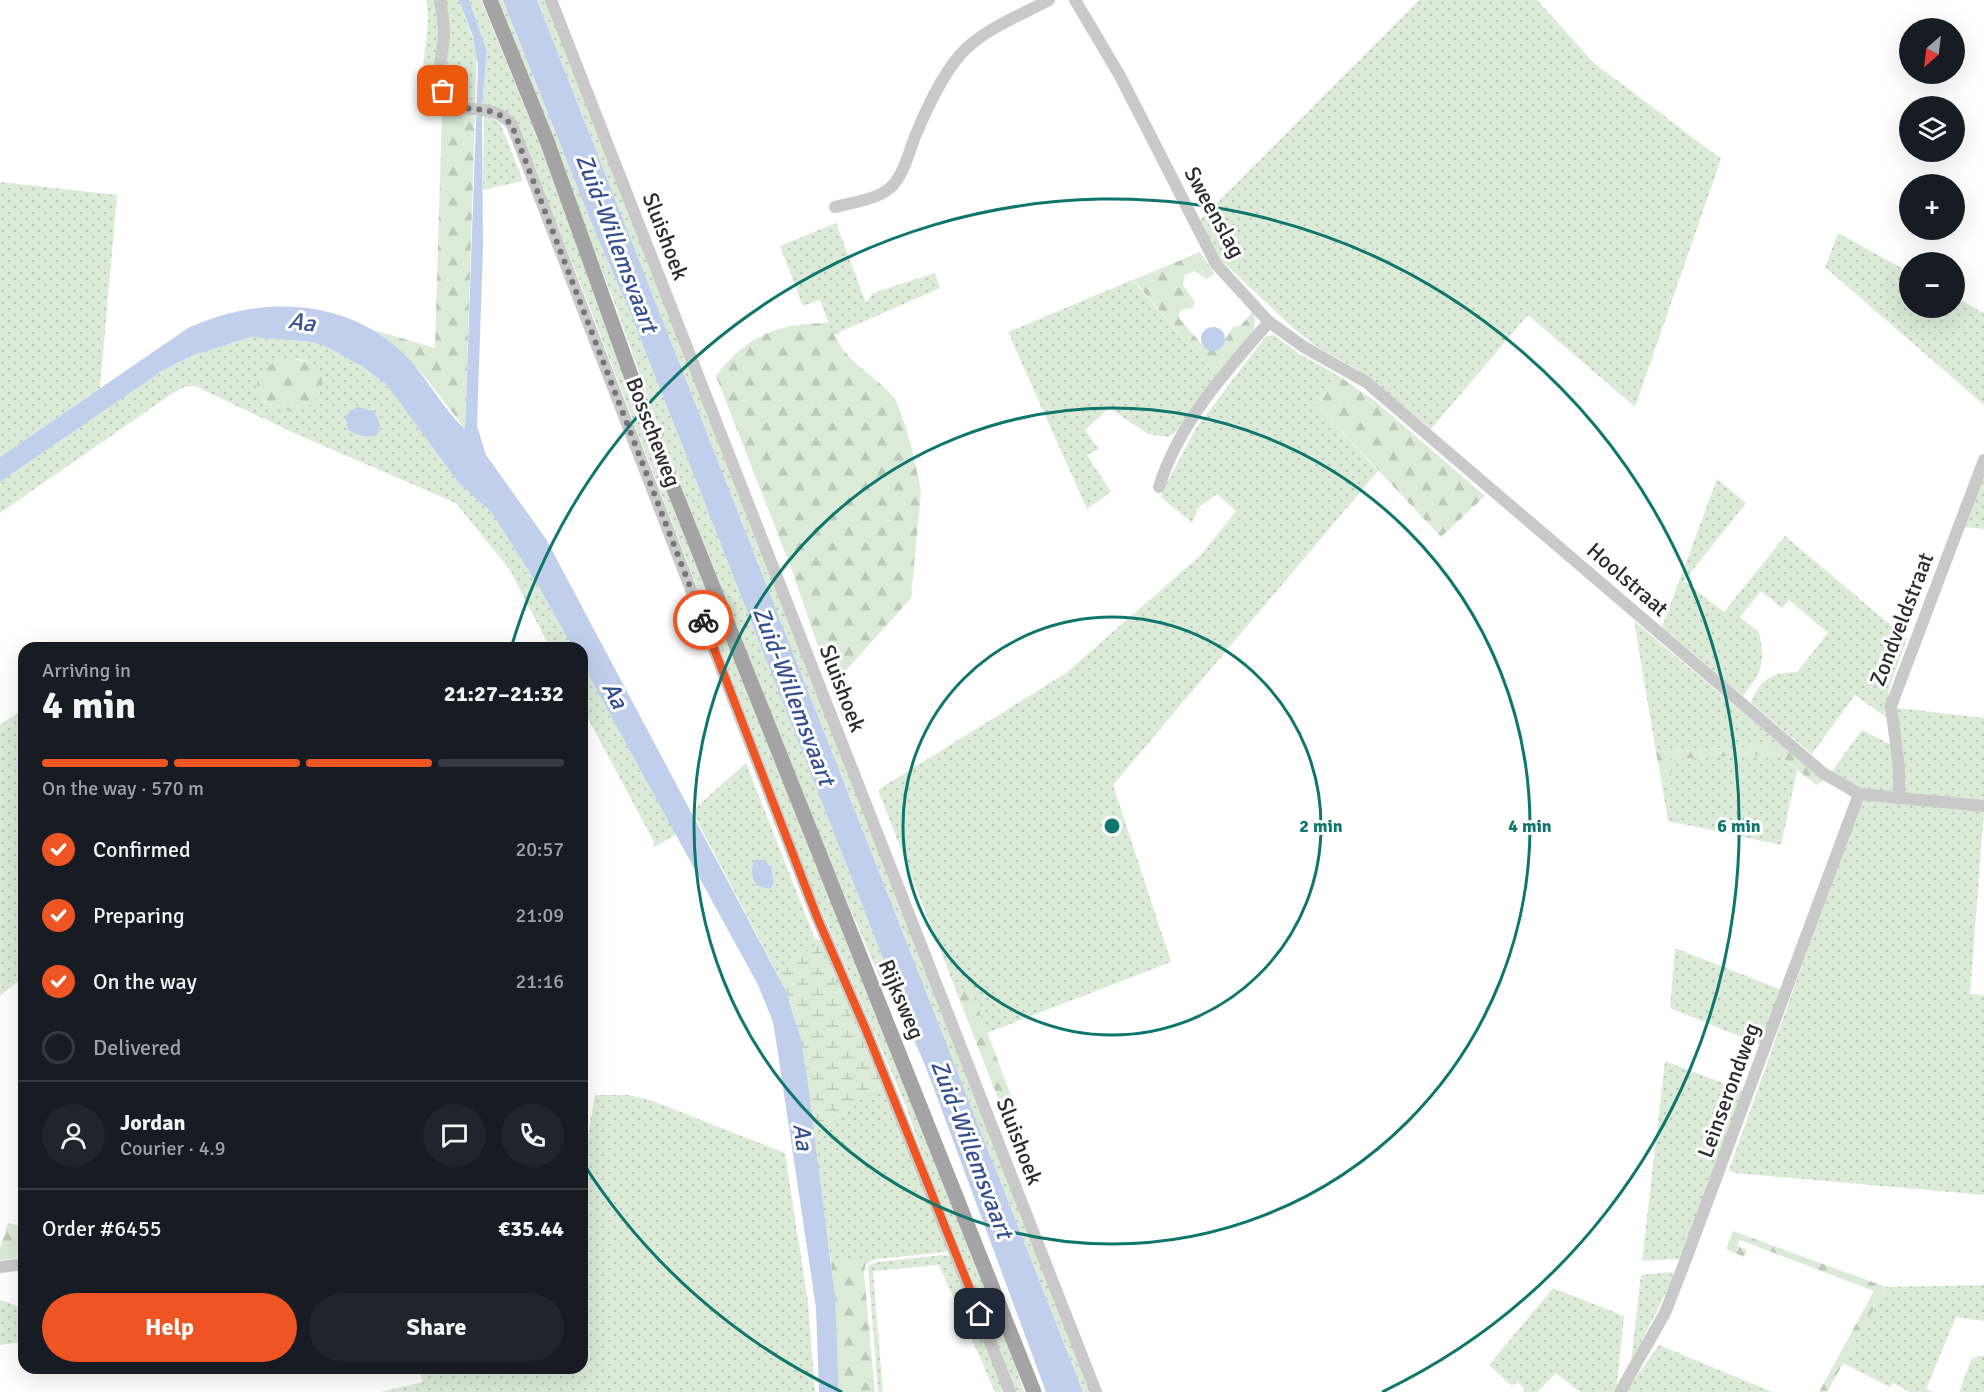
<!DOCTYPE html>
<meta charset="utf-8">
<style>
body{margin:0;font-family:Signika,sans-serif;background:#20242c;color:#f1f3f6;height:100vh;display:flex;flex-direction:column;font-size:22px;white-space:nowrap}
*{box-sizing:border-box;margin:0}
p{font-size:20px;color:#9ea1a6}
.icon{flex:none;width:33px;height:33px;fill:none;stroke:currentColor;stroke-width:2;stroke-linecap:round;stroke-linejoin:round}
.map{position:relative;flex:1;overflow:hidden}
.details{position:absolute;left:18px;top:642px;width:570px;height:732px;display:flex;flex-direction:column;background:#171b24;border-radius:18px;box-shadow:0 6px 24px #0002}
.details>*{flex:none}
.needle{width:39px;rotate:208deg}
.fabs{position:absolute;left:1899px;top:18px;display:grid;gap:12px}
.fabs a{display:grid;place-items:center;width:66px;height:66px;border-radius:50%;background:#171b24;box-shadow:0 6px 24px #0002;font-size:30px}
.pin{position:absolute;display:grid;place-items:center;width:51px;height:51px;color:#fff;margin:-26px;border-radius:12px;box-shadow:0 3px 9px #0006}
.courier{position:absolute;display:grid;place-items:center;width:60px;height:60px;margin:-30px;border:4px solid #ee5523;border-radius:50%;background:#fff;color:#222;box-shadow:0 2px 8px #0007}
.headline em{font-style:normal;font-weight:700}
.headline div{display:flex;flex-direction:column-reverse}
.headline{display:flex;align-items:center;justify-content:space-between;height:102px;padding:0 24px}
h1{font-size:39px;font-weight:700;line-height:45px}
.bar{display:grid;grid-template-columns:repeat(4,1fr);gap:9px 6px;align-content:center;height:72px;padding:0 24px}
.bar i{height:8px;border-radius:4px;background:#363941}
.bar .selected{background:#ee5523}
.bar p{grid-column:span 4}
.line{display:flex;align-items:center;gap:15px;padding:0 24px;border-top:2px solid #363941}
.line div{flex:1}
.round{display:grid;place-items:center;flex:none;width:63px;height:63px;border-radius:32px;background:#20242c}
ol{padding:0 24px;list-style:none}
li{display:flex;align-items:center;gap:18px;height:66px}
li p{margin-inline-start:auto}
li .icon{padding:6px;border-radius:50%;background:#ee5523;color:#fff;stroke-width:4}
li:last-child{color:#9ea1a6}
li i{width:33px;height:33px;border:3px solid #363941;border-radius:50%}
.cta{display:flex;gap:12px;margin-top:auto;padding:12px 24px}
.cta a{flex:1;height:69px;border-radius:36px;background:#ee5523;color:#fff;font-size:24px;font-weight:700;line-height:69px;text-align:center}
.cta a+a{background:#20242c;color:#f1f3f6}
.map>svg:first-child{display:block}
.grass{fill:url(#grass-dots);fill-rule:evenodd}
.forest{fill:url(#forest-firs)}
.wetland{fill:url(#wetland-marsh)}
.water{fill:#c2cfec}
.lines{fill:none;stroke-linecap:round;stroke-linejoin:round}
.minor{stroke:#c9c9c9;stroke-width:12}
.major{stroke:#a4a4a4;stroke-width:15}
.done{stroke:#767676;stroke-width:6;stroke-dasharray:0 10.8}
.route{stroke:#ee5523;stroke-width:8}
.ring{fill:none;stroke:#0f766e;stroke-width:3}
.labels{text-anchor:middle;stroke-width:6;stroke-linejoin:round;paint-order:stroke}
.street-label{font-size:22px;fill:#2c2c2c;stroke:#fff}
.water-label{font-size:24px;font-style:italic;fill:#365191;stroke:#fff}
.centre{fill:#0f766e;stroke:#fff;stroke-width:3}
.ring-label{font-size:18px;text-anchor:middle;font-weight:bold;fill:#0f766e;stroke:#fff;stroke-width:6;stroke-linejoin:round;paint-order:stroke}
</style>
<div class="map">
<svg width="1984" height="1392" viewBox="0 0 1984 1392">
<defs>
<pattern id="grass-dots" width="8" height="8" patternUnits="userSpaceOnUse" patternTransform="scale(1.5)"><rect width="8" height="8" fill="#dcebd8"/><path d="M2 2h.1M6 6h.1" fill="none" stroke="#bdcaba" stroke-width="1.8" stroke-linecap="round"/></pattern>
<pattern id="forest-firs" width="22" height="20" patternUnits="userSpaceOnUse" patternTransform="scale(1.5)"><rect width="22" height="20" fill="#dcebd8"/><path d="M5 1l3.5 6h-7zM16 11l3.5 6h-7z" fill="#bdcaba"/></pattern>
<pattern id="wetland-marsh" width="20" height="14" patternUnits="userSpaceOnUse" patternTransform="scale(1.5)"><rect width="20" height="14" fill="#dcebd8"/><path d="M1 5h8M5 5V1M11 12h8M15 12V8" fill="none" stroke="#bdcaba"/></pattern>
</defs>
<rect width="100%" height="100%" fill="#fff"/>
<!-- grass -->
<path class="grass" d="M 426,0 L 435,0 C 438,14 440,28 438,42 C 434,68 427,94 451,112 L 435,111 C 409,79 435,36 426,0 Z
M 443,0 L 459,0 L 477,51 L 475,106 L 464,106 L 443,85 Z
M 469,0 L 481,0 L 546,158 L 1010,1348 L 1024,1392 L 1014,1392 L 924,1159 L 906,1106 L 814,893 L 580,282 L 518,131 L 505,110 L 482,107 L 487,51 Z
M 495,0 L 503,0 L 595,232 L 628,307 L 922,1058 L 878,973 L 829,860 L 663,440 L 613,299 Z
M 537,0 L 548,0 L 1093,1392 L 1083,1392 Z
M 1419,0 L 1537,0 L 1594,63 L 1721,159 L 1635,407 L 1528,315 L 1431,429 L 1355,368 L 1314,345 L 1291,326 L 1222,261 L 1199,221 Z
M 484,115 L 500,122 L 523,181 L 483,190 Z
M 0,182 L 117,195 L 100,388 L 0,457 Z
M 836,223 L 866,303 L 873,293 L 935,273 L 940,288 L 833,335 L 820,300 L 803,306 L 780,246 Z
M 1838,233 L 1909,272 L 1910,308 L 1954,308 L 1955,297 L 1984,313 L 1984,405 L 1825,267 Z
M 1132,280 L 1218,378 L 1180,429 L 1168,437 L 1148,434 L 1109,408 L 1085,430 L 1099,449 L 1087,455 L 1111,492 L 1087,509 L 1008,332 Z
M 1274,335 L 1301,355 L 1336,374 L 1316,404 L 1378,471 L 1113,785 L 1171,962 L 987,1033 L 971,993 L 957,993 L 878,790 L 1066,673 L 1201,555 L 1236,511 L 1217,494 L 1198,508 L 1192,523 L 1161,497 L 1163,490 L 1196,428 L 1266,336 Z
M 251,337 L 312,342 L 325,346 L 363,367 L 387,385 L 458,482 L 492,513 L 539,587 L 573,648 L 550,648 L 510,570 L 456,503 L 296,434 L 195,386 L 184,387 L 170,395 L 0,513 L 0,482 L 165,369 L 194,355 ZM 292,359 L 305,360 L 320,392 L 306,407 L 265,403 L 257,388 L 268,365 Z
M 1984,475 L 1984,529 L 1964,527 Z
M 1717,479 L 1746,503 L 1684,581 L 1724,612 L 1785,536 L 1907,639 L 1889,688 L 1887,718 L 1855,695 L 1812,754 L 1751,703 C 1758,679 1775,672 1797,672 L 1828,633 L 1789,600 L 1782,608 L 1761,591 L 1740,617 L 1759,632 C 1765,663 1763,672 1743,696 L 1662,627 Z
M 1634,621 L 1781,745 L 1656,752 Z
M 582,663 L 677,834 L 653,848 L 654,842 L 582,707 Z
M 24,708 L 24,976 L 0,996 L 0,725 Z
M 1898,708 L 1984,718 L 1984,800 L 1907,794 L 1903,787 L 1896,721 Z
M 1862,730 L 1893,746 L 1895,790 L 1891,793 L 1854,789 L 1832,771 Z
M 1778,754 L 1797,770 L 1781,845 L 1668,821 L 1662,786 L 1671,782 L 1669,759 Z
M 746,763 L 815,939 L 824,941 L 892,1088 L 929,1181 L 951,1246 L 945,1252 L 877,1259 L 866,1263 L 857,1260 L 831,1262 L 813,1134 L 883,1084 L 818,944 L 777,973 L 692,811 ZM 755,859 L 765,860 L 771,868 L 774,883 L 770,889 L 757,886 C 751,877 750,869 755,859 Z
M 1861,800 L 1984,811 L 1970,994 L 1984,995 L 1984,1195 L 1735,1173 L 1729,1170 Z
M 1675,948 L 1782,990 L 1761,1045 L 1670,1008 Z
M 1665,1061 L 1744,1091 L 1681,1259 L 1642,1261 Z
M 595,1095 L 628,1095 L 650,1100 L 785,1153 L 808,1302 L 815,1392 L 381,1392 L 423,1382 L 418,1368 L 582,1368 L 582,1168 Z
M 943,1255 L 955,1257 L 1008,1392 L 995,1392 L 939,1265 L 873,1271 L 883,1392 L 878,1392 L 868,1266 L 877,1262 Z
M 1670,1272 L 1675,1275 L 1631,1362 L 1641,1275 Z
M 1984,1285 L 1984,1321 L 1956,1317 L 1926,1389 L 1933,1392 L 1910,1392 L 1893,1383 L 1890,1387 L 1843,1363 L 1886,1287 Z
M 1553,1288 L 1624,1316 L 1617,1384 L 1613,1392 L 1580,1392 L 1556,1373 L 1537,1392 L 1523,1392 L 1524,1388 L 1517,1382 L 1512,1386 L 1489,1365 Z
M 0,1300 L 24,1308 L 24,1342 L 0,1345 Z
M 1659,1345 L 1765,1389 L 1772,1392 L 1625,1392 Z
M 1978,1356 L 1984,1356 L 1984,1392 L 1959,1392 L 1971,1360 Z"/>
<!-- forest -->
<path class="forest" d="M 442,111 L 475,115 L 465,429 L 422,373 L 370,329 L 435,348 Z
M 1200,252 L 1215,274 L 1206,279 L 1195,271 L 1185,275 L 1183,285 L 1195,302 L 1192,308 L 1180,310 L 1179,318 L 1203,346 L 1220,348 L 1233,327 L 1240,326 L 1253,312 C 1263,335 1232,361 1218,378 L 1133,280 Z
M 829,323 C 843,362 866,368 892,395 C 903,407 919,474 921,492 L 911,598 L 841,676 L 854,714 L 844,723 L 793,573 L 716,376 C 747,335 779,323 829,323 Z
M 292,359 L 313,363 C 343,393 293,433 258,395 C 252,370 271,361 292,359 Z
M 1336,374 L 1375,401 L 1485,496 L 1441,537 L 1316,404 Z
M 1781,745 L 1824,781 L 1816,785 L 1778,754 L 1670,759 L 1671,782 L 1662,786 L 1656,752 Z
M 968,990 L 975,1000 L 1016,1109 L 1004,1114 L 957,993 Z
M 8,1223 L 21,1226 L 17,1258 L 0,1260 L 0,1248 Z
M 1733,1231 L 1886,1287 L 1827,1392 L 1819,1392 L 1874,1291 L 1740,1240 L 1737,1246 L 1747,1250 L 1744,1257 L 1726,1249 Z
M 857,1260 L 866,1263 L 864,1273 L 875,1392 L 839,1392 L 831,1262 Z"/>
<!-- wetland -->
<path class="wetland" d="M 818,943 L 883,1084 L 813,1134 C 807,1078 803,1023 777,973 Z"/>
<!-- water -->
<path class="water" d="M 459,0 L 469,0 L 487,51 L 482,107 L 483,246 L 477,426 L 486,455 L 546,539 L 786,991 L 801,1039 L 807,1077 L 835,1297 L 839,1392 L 819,1392 L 816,1308 L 777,1047 L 773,1022 L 758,985 L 582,663 L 582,648 L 573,648 L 539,587 L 492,513 L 458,482 L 387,385 L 363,367 L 325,346 L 312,342 L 251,337 L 194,355 L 165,369 L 0,482 L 0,457 L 188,328 C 258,295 347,297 405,355 C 427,377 442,408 465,429 L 478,65 L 473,37 Z
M 503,0 L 537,0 L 1083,1392 L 1046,1392 L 931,1081 L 628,307 L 595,232 Z
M1201 339a12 12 0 1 1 24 0a12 12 0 1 1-24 0Z
M 357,407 L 374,411 L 380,425 L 378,434 C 368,439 357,436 348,429 L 345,416 Z
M 755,859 L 765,860 L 771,868 L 774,883 L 770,889 L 757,886 C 751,877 750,869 755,859 Z"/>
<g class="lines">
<!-- minor -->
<path class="minor" d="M 440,0 C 442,11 444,23 444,33 C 443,65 428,82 458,107 C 479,111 498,107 512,125 L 817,917 L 866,1030 L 1010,1392
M 551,0 L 1096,1392
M 1075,0 L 1120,76 L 1216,264 L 1269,322 L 1304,347 L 1366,382 L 1823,773 L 1859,794 L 1984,806
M 835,207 C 853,202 876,200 890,188 C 904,176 909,151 916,134 C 927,108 941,77 960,55 C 982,30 1019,16 1049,0
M 1159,487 C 1179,423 1225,372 1269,322
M 1899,799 L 1899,768 L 1891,706 L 1984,460
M 0,1267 L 24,1264
M 1620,1392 L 1665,1313 L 1683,1267 L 1859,794"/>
<!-- major -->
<path class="major" d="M 490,0 L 547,141 L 652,434 L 1034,1392"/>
</g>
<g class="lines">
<!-- done -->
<path class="done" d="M 443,91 L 458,107 C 479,111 498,107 512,126 L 703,620"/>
<!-- route -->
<path class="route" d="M 703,620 L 817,917 L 866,1030 L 980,1314"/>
</g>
<!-- distance rings -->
<g class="ring">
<circle cx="1112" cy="826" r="209"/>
<circle cx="1112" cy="826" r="418"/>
<path d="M842 1392A627 627 0 0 1 583 1163M511 648A627 627 0 1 1 1382 1392"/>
</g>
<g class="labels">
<!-- street labels -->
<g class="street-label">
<text transform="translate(1215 212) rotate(61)" y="8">Sweenslag</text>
<text transform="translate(666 236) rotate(69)" y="8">Sluishoek</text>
<text transform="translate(654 432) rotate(69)" y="8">Bosscheweg</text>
<text transform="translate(1628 579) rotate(41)" y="8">Hoolstraat</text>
<text transform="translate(1901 619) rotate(-69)" y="8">Zondveldstraat</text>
<text transform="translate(843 688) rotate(69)" y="8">Sluishoek</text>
<text transform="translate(902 999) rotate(67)" y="8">Rijksweg</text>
<text transform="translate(1728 1090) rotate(-70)" y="8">Leinserondweg</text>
<text transform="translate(1020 1141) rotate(69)" y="8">Sluishoek</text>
</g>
<!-- water labels -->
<g class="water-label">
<text transform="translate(617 243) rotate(69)" y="8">Zuid-Willemsvaart</text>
<text transform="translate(302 322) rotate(9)" y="8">Aa</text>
<text transform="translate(615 695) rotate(62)" y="8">Aa</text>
<text transform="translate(794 696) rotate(69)" y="8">Zuid-Willemsvaart</text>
<text transform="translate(803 1137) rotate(82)" y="8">Aa</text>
<text transform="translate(972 1149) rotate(69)" y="8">Zuid-Willemsvaart</text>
</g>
</g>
<circle cx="1112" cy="826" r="9" class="centre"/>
<g class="ring-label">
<text x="1321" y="832">2 min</text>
<text x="1530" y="832">4 min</text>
<text x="1739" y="832">6 min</text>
</g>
</svg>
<div class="fabs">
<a><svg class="needle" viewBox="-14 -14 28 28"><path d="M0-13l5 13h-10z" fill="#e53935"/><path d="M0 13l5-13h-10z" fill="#9ea1a6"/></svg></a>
<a><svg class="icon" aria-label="layers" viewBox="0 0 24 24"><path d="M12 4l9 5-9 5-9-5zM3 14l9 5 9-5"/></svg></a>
<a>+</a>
<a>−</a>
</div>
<div class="pin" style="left:443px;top:91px;background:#ea580c"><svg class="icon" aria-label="bag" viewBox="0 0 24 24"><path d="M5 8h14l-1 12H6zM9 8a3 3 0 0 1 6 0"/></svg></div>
<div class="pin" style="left:980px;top:1314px;background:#1f2937"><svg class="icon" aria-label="home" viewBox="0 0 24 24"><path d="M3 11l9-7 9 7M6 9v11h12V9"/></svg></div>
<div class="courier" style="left:703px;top:620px"><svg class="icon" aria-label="bike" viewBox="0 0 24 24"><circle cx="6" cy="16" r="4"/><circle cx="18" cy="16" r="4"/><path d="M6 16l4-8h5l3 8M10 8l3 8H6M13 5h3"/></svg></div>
<section class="details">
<div class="headline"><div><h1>4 min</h1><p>Arriving in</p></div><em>21:27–21:32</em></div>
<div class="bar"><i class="selected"></i><i class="selected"></i><i class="selected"></i><i></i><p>On the way · 570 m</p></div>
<ol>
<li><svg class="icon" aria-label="check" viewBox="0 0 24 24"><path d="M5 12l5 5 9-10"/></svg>Confirmed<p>20:57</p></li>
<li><svg class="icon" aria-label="check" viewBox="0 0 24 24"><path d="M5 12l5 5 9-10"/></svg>Preparing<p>21:09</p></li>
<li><svg class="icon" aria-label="check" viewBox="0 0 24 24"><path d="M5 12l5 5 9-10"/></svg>On the way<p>21:16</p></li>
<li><i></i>Delivered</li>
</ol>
<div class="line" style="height:108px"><a class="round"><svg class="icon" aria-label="person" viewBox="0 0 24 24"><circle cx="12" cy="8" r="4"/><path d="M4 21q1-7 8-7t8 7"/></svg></a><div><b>Jordan</b><p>Courier · 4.9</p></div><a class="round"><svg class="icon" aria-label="chat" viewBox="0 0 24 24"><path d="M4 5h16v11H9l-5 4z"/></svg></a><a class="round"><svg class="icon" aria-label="phone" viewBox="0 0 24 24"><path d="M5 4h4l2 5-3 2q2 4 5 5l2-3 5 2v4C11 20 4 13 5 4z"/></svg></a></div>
<div class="line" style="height:78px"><div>Order #6455</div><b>€35.44</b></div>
<div class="cta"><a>Help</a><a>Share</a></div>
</section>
</div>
